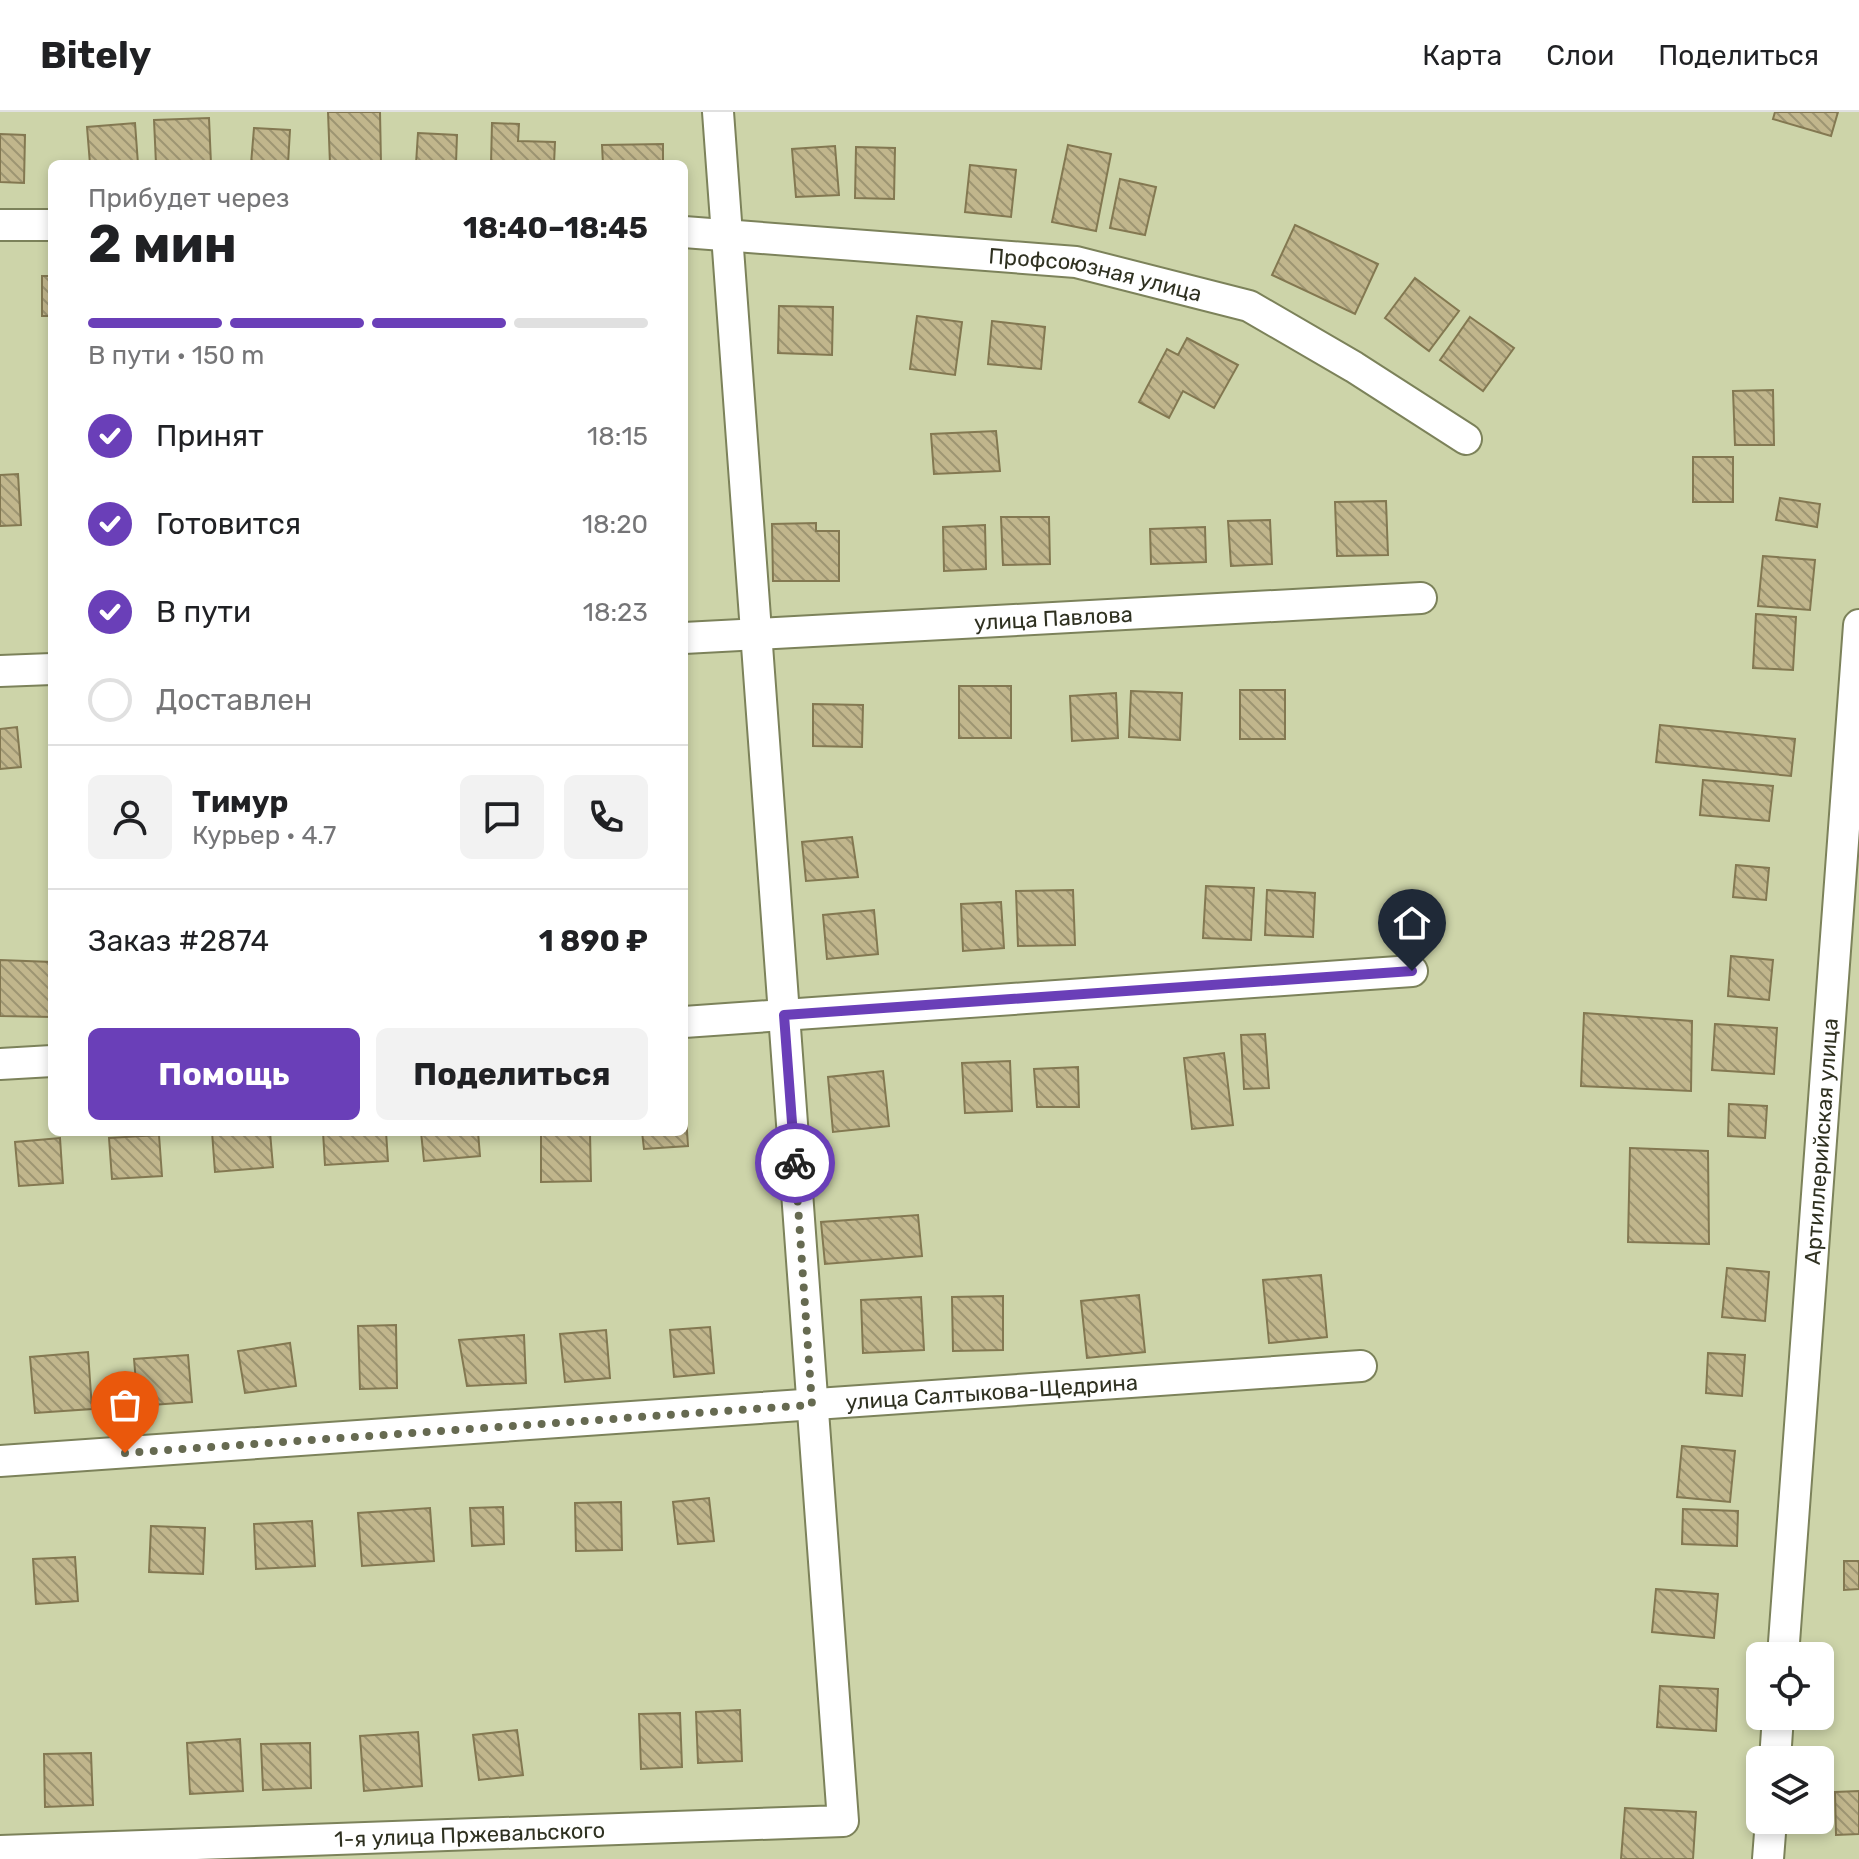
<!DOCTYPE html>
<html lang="ru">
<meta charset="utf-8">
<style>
body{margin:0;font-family:Rubik,sans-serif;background:#f2f2f2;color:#202124;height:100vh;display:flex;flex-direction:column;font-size:30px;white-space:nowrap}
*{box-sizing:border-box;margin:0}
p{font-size:26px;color:#757577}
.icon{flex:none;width:44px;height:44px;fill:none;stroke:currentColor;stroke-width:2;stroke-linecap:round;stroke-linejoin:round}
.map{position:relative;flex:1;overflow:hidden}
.side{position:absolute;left:48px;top:48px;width:640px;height:976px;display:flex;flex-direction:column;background:#fff;border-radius:12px;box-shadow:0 4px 12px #0003}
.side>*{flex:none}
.controls{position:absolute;left:1746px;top:1530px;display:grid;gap:16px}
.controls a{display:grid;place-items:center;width:88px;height:88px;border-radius:12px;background:#fff;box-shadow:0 4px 12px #0003;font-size:40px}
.pin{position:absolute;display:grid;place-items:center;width:68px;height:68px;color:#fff;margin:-82px -34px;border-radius:50% 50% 50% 0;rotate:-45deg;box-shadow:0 0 8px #0007}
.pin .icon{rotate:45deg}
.courier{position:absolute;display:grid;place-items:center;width:80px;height:80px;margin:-40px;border:6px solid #6a3fb8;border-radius:50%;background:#fff;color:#222;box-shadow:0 2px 10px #0007}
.overview em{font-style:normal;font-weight:700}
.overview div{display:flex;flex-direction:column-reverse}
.overview{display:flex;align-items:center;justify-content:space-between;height:136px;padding:0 40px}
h1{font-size:52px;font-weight:700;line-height:60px}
.bar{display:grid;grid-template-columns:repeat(4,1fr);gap:12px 8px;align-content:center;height:96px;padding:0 40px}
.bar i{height:10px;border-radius:6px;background:#e0e0e0}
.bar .current{background:#6a3fb8}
.bar p{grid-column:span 4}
.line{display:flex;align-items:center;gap:20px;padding:0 40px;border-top:2px solid #e0e0e0}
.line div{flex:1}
.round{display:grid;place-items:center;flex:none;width:84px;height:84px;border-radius:12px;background:#f2f2f2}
ol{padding:0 40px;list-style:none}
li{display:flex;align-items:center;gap:24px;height:88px}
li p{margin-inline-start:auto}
li .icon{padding:8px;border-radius:50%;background:#6a3fb8;color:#fff;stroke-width:4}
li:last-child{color:#757577}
li i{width:44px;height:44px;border:4px solid #e0e0e0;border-radius:50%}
.cta{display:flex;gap:16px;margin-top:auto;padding:16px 40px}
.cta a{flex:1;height:92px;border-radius:12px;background:#6a3fb8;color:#fff;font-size:32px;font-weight:700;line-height:92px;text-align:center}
.cta a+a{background:#f2f2f2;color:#202124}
header{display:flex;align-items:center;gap:48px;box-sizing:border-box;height:112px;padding:0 40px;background:#fff;border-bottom:2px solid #e0e0e0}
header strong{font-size:38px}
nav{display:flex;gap:44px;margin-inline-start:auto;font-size:28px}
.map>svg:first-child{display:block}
.building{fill:url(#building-back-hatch);stroke:#837851;stroke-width:2}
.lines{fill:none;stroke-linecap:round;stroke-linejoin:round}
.minor-casing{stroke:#7c825a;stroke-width:34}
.minor{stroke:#fff;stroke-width:30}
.done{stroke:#666a51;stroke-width:8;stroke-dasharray:0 14.4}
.route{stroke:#6a3fb8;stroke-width:10}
.labels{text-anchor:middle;stroke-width:7;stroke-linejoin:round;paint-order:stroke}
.street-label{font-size:22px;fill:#2f3121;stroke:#dae1b6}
</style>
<header>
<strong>Bitely</strong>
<nav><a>Карта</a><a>Слои</a><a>Поделиться</a></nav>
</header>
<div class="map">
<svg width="1859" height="1747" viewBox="0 0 1859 1747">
<defs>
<pattern id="building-back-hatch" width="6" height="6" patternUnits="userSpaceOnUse" patternTransform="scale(2)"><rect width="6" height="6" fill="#c1b68c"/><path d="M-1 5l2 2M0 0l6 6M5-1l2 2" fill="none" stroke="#9d9572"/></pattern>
</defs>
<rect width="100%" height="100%" fill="#cdd4a9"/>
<!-- building -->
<path class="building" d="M 328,0 L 380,0 L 381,52 L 330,52 Z
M 1775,0 L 1838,0 L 1831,24 L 1773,7 Z
M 209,6 L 211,52 L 156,52 L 154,8 Z
M 135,11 L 138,52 L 90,52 L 87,15 Z
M 492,11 L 519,12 L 518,29 L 555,30 L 554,52 L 491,52 Z
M 254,16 L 290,18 L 288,52 L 251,52 Z
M 418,21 L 457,23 L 456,52 L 416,52 Z
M 0,22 L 25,23 L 24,71 L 0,70 Z
M 663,32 L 663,52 L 603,52 L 602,33 Z
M 1068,33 L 1111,42 L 1096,119 L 1052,110 Z
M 835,34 L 839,83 L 796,85 L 792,37 Z
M 856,35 L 895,36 L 894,87 L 855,86 Z
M 970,53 L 1016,58 L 1011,105 L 965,100 Z
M 1120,67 L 1156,75 L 1145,123 L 1110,116 Z
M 1295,113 L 1378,152 L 1355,202 L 1272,163 Z
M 42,164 L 52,164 L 52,204 L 42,204 Z
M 1415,166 L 1459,199 L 1429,239 L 1385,206 Z
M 779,194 L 833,195 L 832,243 L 778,241 Z
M 917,204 L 962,210 L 955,263 L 910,257 Z
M 1470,205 L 1514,236 L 1483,279 L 1440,248 Z
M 992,209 L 1045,215 L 1041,257 L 988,252 Z
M 1187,226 L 1238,253 L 1214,296 L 1183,279 L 1169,306 L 1139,290 L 1167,237 L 1178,243 Z
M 1773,278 L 1774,333 L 1735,333 L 1733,279 Z
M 996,319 L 1000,359 L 934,362 L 931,322 Z
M 1693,345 L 1733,345 L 1733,390 L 1693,390 Z
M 18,362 L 21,413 L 0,414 L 0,363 Z
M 1780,386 L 1820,392 L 1817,415 L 1776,408 Z
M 1386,389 L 1388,443 L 1337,444 L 1335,390 Z
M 1001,405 L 1049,405 L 1050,452 L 1003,453 Z
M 1270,408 L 1272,452 L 1231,454 L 1228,409 Z
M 816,411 L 816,419 L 839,419 L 839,469 L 773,469 L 772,412 Z
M 985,413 L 986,457 L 944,459 L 943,415 Z
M 1205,415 L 1206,450 L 1151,452 L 1150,417 Z
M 1763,444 L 1815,448 L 1810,498 L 1758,494 Z
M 1756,502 L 1796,505 L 1793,558 L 1753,556 Z
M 959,574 L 1011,574 L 1011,626 L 959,626 Z
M 1240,578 L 1285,578 L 1285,627 L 1240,627 Z
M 1131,579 L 1182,581 L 1180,628 L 1129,625 Z
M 1116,581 L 1118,626 L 1072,629 L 1070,584 Z
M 813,592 L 863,593 L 862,635 L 813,634 Z
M 1660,613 L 1795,627 L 1791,664 L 1656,650 Z
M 17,615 L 21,655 L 0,657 L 0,617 Z
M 1703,668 L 1773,674 L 1769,709 L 1700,703 Z
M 852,725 L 858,765 L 806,769 L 802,730 Z
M 1736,753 L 1769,756 L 1766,788 L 1733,785 Z
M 1206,774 L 1254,776 L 1251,828 L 1203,826 Z
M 1073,778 L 1075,833 L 1018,834 L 1016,779 Z
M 1267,778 L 1315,781 L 1313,825 L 1265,823 Z
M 1001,790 L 1004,836 L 963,839 L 961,792 Z
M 874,798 L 878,842 L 827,847 L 823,803 Z
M 1731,844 L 1773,848 L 1769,888 L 1728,884 Z
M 0,848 L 52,850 L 52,905 L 0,904 Z
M 1584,901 L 1692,909 L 1691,979 L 1581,974 Z
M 1715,912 L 1777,916 L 1774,962 L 1712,958 Z
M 1265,922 L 1269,976 L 1244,977 L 1241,923 Z
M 1224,941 L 1233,1013 L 1192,1017 L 1184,946 Z
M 1010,949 L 1012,999 L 965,1001 L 962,951 Z
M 1078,955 L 1079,995 L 1037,995 L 1034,957 Z
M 883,959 L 889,1014 L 833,1020 L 828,965 Z
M 685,989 L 688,1034 L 644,1037 L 642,1020 L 684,1020 Z
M 1729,992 L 1767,994 L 1765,1026 L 1728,1024 Z
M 212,1020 L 270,1020 L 273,1055 L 215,1060 Z
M 323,1020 L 386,1020 L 388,1049 L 325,1053 Z
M 421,1020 L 478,1020 L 480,1044 L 424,1049 Z
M 541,1020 L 590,1020 L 591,1069 L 541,1070 Z
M 159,1023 L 162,1064 L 112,1067 L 109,1026 Z
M 60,1026 L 63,1071 L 19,1074 L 15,1030 Z
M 1630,1036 L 1708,1039 L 1709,1132 L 1628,1130 Z
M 918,1103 L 922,1144 L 825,1152 L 821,1110 Z
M 1727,1156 L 1769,1160 L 1765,1209 L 1722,1205 Z
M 1321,1163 L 1327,1225 L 1269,1231 L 1263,1168 Z
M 1139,1183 L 1145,1240 L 1087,1246 L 1081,1189 Z
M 1003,1184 L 1003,1238 L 953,1239 L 952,1185 Z
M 921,1185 L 924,1238 L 863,1241 L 861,1188 Z
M 396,1213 L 397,1276 L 360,1277 L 358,1214 Z
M 710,1215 L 714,1261 L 674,1265 L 670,1218 Z
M 606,1218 L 610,1266 L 565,1270 L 560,1222 Z
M 524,1223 L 526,1271 L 467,1274 L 459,1228 Z
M 290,1231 L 296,1274 L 245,1281 L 238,1239 Z
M 88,1240 L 92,1297 L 35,1301 L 30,1245 Z
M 1708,1241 L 1745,1243 L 1742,1284 L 1706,1281 Z
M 188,1243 L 192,1290 L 138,1294 L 134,1247 Z
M 1682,1334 L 1735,1339 L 1730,1390 L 1677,1385 Z
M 709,1386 L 714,1429 L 678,1432 L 673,1390 Z
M 621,1390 L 622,1438 L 576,1439 L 575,1391 Z
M 503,1395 L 504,1432 L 472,1434 L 470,1396 Z
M 430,1396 L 434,1449 L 362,1454 L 358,1401 Z
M 1683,1397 L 1738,1399 L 1737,1434 L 1682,1432 Z
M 312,1409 L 315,1454 L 256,1457 L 254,1412 Z
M 151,1414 L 205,1416 L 203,1462 L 149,1460 Z
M 75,1445 L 78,1489 L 36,1492 L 33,1447 Z
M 1844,1449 L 1859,1449 L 1859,1477 L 1844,1478 Z
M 1656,1477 L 1718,1482 L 1714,1526 L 1652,1520 Z
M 1660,1574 L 1718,1577 L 1716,1619 L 1657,1615 Z
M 740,1598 L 742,1649 L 698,1651 L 696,1600 Z
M 680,1601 L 682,1655 L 641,1657 L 639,1602 Z
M 517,1618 L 523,1663 L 479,1668 L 473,1623 Z
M 418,1620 L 422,1674 L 364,1679 L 360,1624 Z
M 240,1627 L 243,1679 L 190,1682 L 187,1631 Z
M 310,1631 L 311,1676 L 263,1678 L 261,1632 Z
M 91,1641 L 93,1693 L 45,1695 L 44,1642 Z
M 1859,1679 L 1859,1722 L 1836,1723 L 1835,1680 Z
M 1625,1696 L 1696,1700 L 1693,1747 L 1621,1747 Z"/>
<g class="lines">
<!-- minor casing -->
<g class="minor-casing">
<g id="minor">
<path d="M 0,113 L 52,113"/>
<path id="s1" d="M 684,120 L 1076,150 L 1249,194 L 1354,255 L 1466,327"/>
<path id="s2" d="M 684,526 L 1421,486"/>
<path d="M 0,559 L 52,557"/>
<path d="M 684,910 L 1412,859"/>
<path d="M 0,952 L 52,949"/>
<path id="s3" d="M 0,1349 L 1361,1254"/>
<path id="s4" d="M 1783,1544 L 1859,513"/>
<path d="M 1775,1648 L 1778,1604"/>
<path id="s5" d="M 0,1739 L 843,1709 L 718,0"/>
<path d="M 1768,1747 L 1771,1708"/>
</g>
</g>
<!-- minor -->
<use href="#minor" class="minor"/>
</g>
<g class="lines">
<!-- done -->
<path class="done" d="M 125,1341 L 812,1293 L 795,1051"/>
<!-- route -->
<path class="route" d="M 795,1051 L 784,903 L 1412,859"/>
</g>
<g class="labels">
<!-- street labels -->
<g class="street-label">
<text dy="8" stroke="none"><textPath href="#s1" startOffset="414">Профсоюзная улица</textPath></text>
<text dy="8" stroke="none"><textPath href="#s2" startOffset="370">улица Павлова</textPath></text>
<text dy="8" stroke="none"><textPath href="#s4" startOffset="516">Артиллерийская улица</textPath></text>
<text dy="8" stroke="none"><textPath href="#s3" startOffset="994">улица Салтыкова-Щедрина</textPath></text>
<text dy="8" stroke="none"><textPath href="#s5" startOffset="470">1-я улица Пржевальского</textPath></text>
</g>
</g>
</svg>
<div class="controls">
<a><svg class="icon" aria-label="locate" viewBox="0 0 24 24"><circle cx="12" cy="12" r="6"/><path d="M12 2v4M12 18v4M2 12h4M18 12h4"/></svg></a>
<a><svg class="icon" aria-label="layers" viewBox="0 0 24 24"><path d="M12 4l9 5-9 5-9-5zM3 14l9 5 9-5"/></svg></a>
</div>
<div class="pin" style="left:125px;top:1341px;background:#ea580c"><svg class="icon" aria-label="bag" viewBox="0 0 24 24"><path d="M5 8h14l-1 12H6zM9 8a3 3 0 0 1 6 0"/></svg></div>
<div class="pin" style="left:1412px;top:859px;background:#1f2937"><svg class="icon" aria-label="home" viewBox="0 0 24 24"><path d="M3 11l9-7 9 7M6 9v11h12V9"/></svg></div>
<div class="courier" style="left:795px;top:1051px"><svg class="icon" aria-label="bike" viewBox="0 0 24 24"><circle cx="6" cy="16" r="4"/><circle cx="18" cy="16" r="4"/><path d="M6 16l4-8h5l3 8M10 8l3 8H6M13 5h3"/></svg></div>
<section class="side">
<div class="overview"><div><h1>2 мин</h1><p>Прибудет через</p></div><em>18:40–18:45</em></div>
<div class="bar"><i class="current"></i><i class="current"></i><i class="current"></i><i></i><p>В пути · 150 m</p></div>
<ol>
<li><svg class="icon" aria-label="check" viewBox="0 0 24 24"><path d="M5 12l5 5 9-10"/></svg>Принят<p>18:15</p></li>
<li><svg class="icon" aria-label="check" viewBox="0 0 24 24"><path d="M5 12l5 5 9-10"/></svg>Готовится<p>18:20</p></li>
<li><svg class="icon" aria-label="check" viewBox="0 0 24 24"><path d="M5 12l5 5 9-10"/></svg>В пути<p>18:23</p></li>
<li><i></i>Доставлен</li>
</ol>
<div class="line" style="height:144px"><a class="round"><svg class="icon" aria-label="person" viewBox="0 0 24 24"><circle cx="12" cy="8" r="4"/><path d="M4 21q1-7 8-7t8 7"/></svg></a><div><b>Тимур</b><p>Курьер · 4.7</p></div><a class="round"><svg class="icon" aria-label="chat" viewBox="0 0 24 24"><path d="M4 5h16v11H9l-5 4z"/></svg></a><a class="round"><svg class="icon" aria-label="phone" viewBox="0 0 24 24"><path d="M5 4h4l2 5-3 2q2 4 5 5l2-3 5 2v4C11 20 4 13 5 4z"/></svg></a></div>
<div class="line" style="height:104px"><div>Заказ #2874</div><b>1 890 ₽</b></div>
<div class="cta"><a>Помощь</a><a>Поделиться</a></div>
</section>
</div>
